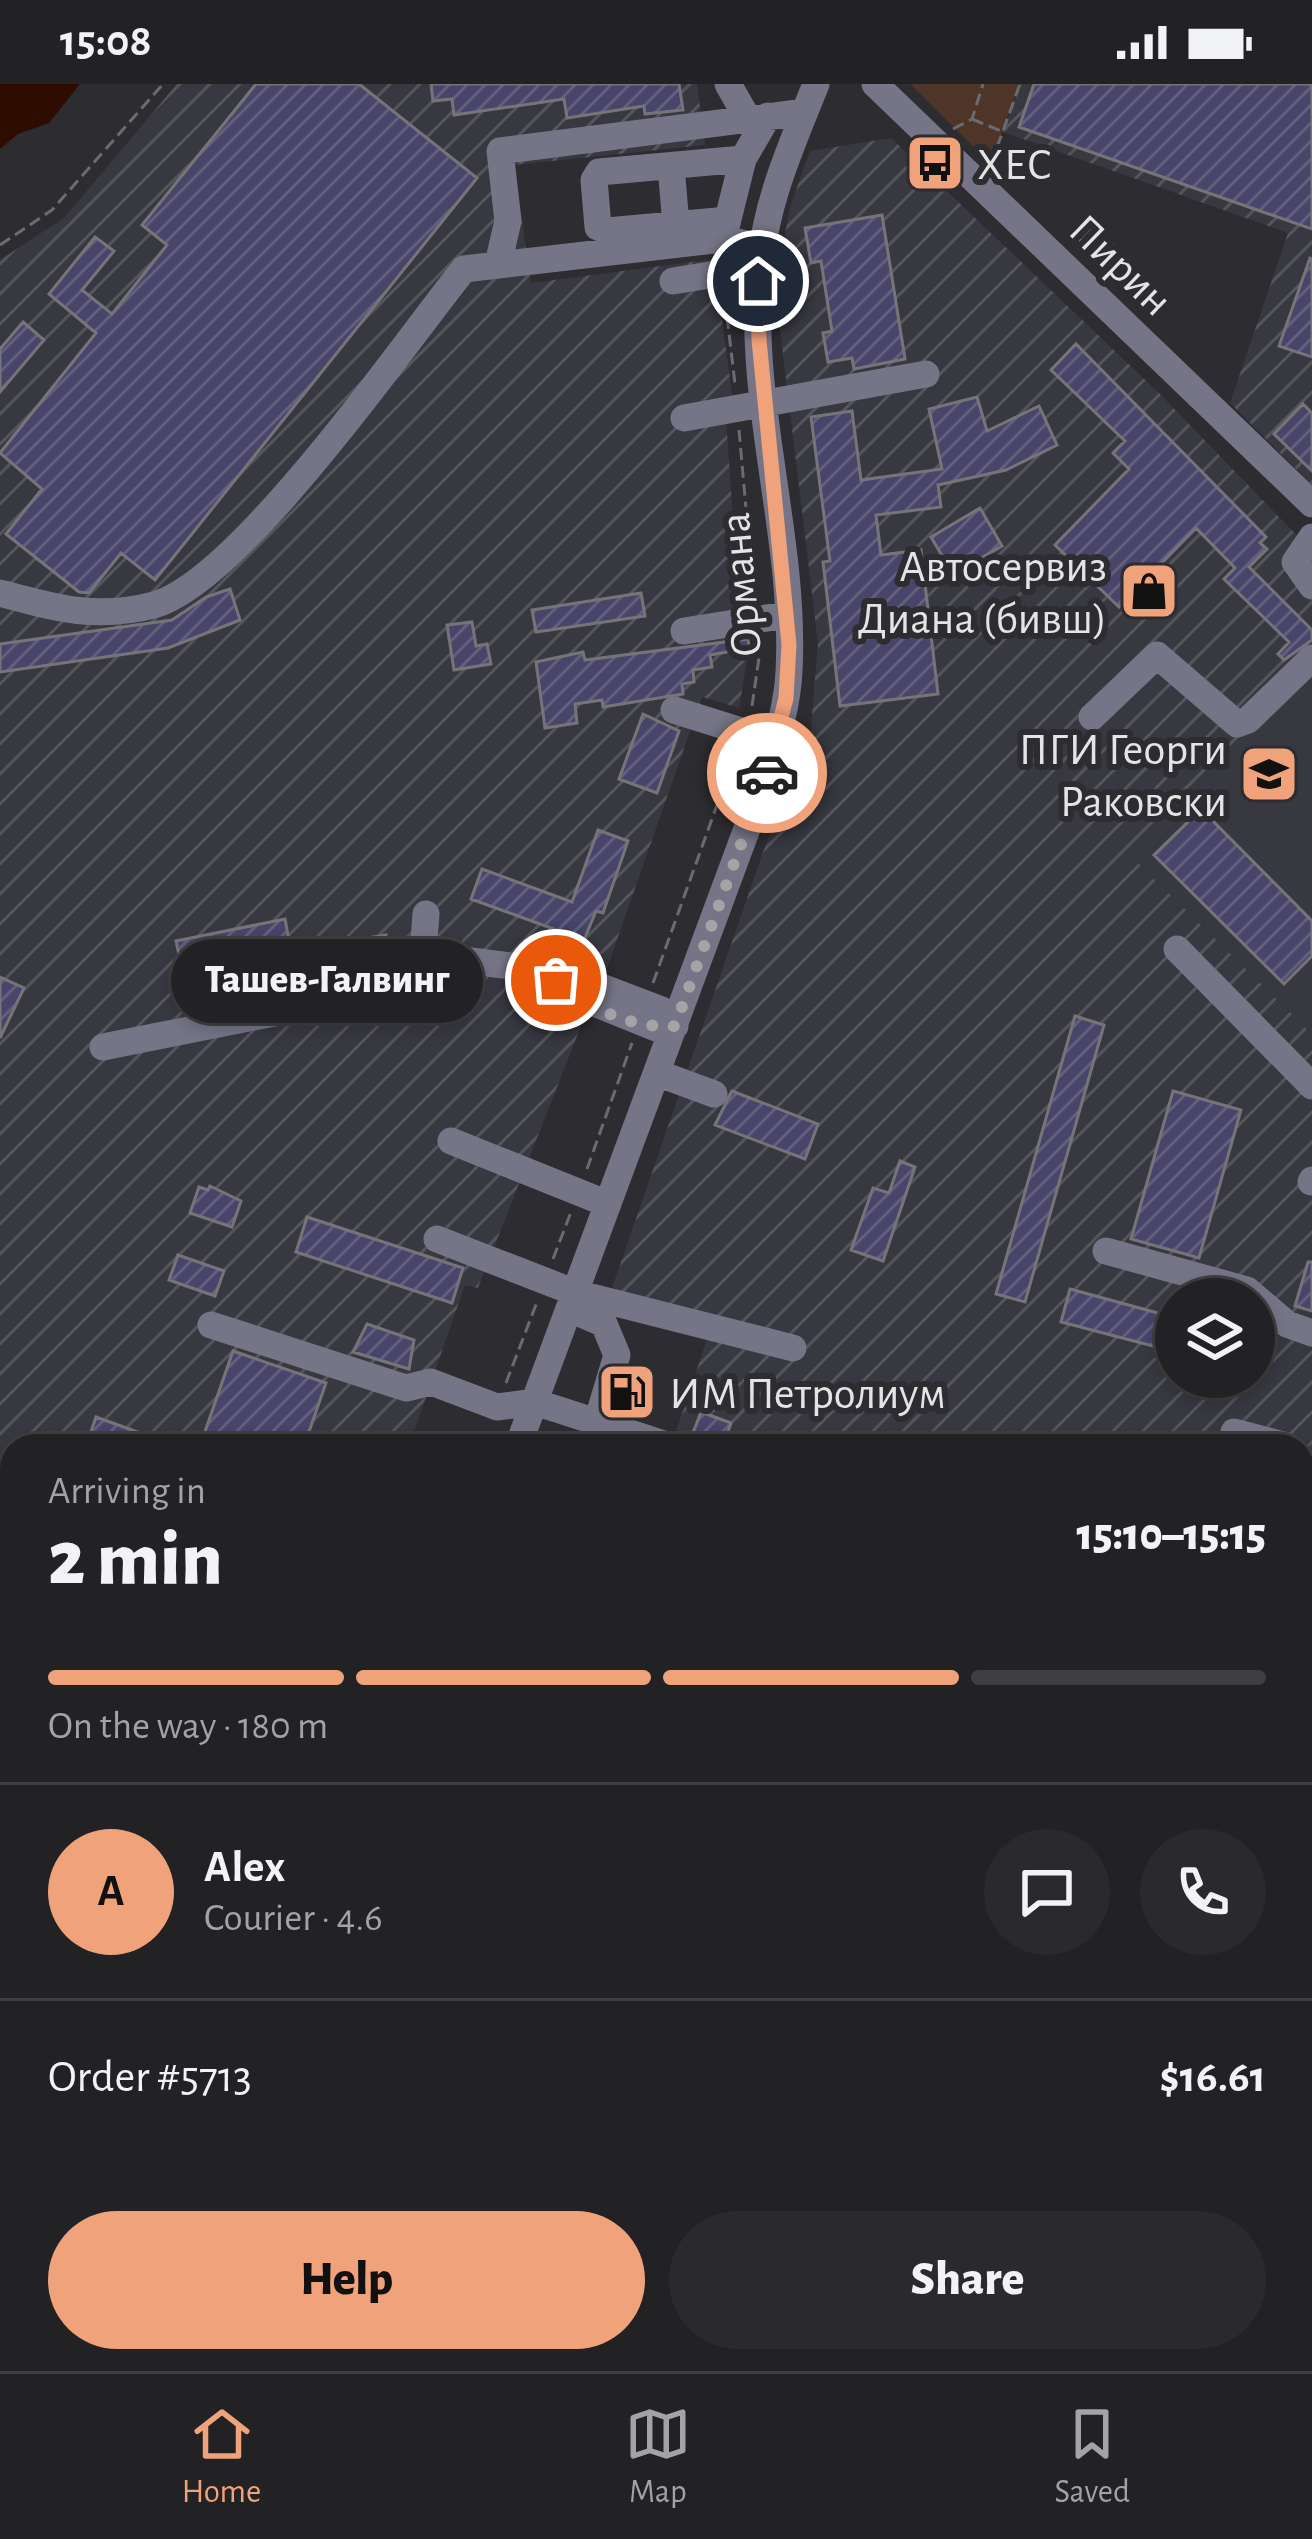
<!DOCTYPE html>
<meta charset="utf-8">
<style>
body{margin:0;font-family:"Alegreya Sans",sans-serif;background:#2a292c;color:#f1f3f6;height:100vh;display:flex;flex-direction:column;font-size:45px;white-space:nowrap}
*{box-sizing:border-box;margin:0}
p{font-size:39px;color:#a2a3a6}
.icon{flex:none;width:66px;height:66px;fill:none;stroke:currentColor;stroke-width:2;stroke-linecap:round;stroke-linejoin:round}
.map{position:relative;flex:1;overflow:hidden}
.sheet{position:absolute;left:0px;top:1350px;width:1314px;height:939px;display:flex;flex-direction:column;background:#222124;border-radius:36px 36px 0 0;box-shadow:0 6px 18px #0003,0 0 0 3px #3f3e41}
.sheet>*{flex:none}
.buttons{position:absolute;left:1155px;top:1194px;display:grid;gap:24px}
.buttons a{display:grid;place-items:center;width:120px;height:120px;border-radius:50%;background:#222124;box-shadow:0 6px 18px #0003,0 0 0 3px #3f3e41;font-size:60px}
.pin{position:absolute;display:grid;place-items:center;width:102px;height:102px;color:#fff;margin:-51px;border:6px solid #fff;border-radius:50%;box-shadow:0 3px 12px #0007}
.courier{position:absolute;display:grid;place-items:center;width:120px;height:120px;margin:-60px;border:9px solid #f0a27a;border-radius:50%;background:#fff;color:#222;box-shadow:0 3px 15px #0007}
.bubble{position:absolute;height:84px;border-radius:42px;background:#222124;box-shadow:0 6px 18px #0003,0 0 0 3px #3f3e41;font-size:39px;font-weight:800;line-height:84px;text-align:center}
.summary em{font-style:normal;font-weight:800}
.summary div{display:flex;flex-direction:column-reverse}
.summary{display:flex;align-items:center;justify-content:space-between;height:204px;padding:0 48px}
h1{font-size:78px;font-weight:800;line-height:90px}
.bar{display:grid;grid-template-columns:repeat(4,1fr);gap:18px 12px;align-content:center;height:144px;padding:0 48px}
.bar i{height:15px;border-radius:9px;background:#3f3e41}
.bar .selected{background:#f0a27a}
.bar p{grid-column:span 4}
.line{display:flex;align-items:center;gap:30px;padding:0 48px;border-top:3px solid #3f3e41}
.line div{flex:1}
.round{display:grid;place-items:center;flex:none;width:126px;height:126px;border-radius:63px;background:#2a292c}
.primary-button{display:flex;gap:24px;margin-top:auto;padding:24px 48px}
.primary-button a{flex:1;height:138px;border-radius:72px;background:#f0a27a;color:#111;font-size:48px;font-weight:800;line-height:138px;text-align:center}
.primary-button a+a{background:#2a292c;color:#f1f3f6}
.status{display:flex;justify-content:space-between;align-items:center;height:84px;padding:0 60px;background:#222124;direction:ltr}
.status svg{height:33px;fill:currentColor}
.tabs{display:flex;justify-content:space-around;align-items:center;height:168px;border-top:3px solid #3f3e41;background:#222124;font-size:33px;color:#a2a3a6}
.tabs a{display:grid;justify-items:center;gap:6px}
.tabs .selected{color:#f0a27a}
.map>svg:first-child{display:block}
.built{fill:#383841}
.industrial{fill:url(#industrial-furrows);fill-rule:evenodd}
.grass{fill:url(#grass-dots)}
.park{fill:#4f3528}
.water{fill:#2e0c00}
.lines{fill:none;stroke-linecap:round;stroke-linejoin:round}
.stream{stroke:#2e0c00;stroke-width:6}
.building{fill:url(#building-hatch);stroke:#757579;stroke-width:3}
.path{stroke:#6c6b6f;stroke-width:3;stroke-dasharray:12 6;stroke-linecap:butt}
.minor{stroke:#757587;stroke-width:27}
.done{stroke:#a4a4a6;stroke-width:12;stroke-dasharray:0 21.6}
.route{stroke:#f0a27a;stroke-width:15}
.labels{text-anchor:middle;stroke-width:12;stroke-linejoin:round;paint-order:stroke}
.poi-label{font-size:45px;fill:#e4e4e6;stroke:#2d2c30;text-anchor:start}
.street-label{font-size:45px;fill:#e4e4e6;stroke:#2d2c30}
</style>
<div class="status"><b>15:08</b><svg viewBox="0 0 49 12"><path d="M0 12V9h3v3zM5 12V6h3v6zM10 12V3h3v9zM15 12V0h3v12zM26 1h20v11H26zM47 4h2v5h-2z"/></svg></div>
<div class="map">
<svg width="1312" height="2287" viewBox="0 0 1312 2287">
<defs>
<pattern id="industrial-furrows" width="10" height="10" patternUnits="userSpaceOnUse" patternTransform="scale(3)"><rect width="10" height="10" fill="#383841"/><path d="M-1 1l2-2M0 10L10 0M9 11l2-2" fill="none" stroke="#55555c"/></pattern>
<pattern id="grass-dots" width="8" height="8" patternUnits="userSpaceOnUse" patternTransform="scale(3)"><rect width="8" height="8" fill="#4f3528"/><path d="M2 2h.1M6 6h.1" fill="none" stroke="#685247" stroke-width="1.8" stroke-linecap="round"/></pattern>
<pattern id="building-hatch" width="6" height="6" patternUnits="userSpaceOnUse" patternTransform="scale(3)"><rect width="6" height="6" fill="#48446a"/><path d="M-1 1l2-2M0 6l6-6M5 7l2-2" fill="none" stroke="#625f7f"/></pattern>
</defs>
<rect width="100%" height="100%" fill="#2d2c30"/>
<!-- built -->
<path class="built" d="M 1312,601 L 1312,950 L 1138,779 Z"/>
<!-- industrial -->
<path class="industrial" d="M 177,0 L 697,0 L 705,61 L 514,81 L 531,199 L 714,175 L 733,318 L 725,319 L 737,492 L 749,564 L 739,624 L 702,613 L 604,893 L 578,894 L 567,924 L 585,932 L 478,1204 L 465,1201 L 409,1362 L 12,1362 L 12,2084 L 0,2079 L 0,176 L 64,134 Z
M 1020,0 L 1312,0 L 1312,401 L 1230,319 L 1288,149 L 1003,48 Z
M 891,54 L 1159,309 L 1312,467 L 1312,601 L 1138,779 L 1312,950 L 1312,1549 L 1302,1548 L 1302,1362 L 671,1362 L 707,1255 L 604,1227 L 778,725 L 808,678 L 818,559 L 775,204 L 790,123 L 810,67 ZM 1176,1215 L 1254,1215 L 1254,1293 L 1176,1293 Z
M 1312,2008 L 1312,2287 L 1212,2287 L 1215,2277 L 1302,2277 L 1302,2011 Z
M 715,2277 L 920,2277 L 947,2287 L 711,2287 Z"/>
<!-- grass -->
<path class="grass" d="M 307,2277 L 699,2277 L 701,2286 L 339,2287 Z"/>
<!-- park -->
<path class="park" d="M 910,0 L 1019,0 L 991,80 Z"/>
<!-- water -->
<path class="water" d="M 0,0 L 80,0 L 49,39 L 18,50 L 0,65 Z"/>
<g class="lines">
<!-- stream -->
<path class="stream" d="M 1302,1833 L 1312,1793
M 1189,2287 L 1191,2277"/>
</g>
<!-- building -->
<path class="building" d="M 256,0 L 359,0 L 477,94 L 155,496 L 121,469 L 89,509 L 79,508 L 6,450 L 42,405 L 0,369 L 96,249 L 49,210 L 95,153 L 114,167 L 82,206 L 112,230 L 167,161 L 142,141 Z
M 431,0 L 679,0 L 683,26 L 645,30 L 644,22 L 567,34 L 564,15 L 454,31 L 452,15 L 433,17 Z
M 1034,0 L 1312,0 L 1312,145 L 1019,43 Z
M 882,131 L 905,275 L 854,285 L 852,274 L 828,278 L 823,249 L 832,247 L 821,177 L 811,179 L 805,144 Z
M 1085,133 L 1114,162 L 1100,176 L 1071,147 Z
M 1310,174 L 1312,175 L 1312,273 L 1279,262 Z
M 23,238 L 44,256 L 0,308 L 0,265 Z
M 1076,260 L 1266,453 L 1260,459 L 1267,465 L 1249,483 L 1312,546 L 1312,556 L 1284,576 L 1278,570 L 1289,558 L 1224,495 L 1235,484 L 1196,444 L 1119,523 L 1055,461 L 1129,385 L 1113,369 L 1125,357 L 1051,286 Z
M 977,313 L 987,347 L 1039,322 L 1057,361 L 1006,386 L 938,401 L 941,423 L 876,431 L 881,471 L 921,466 L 938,610 L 840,622 L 823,478 L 830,477 L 811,333 L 852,327 L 861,396 L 942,385 L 929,325 Z
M 1303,320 L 1312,329 L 1312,387 L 1274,350 Z
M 980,424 L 1002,462 L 953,490 L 931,453 Z
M 230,505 L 240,536 L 168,564 L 0,588 L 0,560 L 172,536 L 206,513 Z
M 641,509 L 645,532 L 536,548 L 532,526 Z
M 472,538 L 476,562 L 487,560 L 491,580 L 454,586 L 447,541 Z
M 748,555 L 749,564 L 710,571 L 712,583 L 693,586 L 694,598 L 682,600 L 683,610 L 603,623 L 602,616 L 575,620 L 577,639 L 545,644 L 536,578 L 583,568 L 585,576 Z
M 643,630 L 679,647 L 657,709 L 619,695 Z
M 1201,725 L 1312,837 L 1312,872 L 1284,900 L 1154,771 Z
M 598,746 L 628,757 L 603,829 L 596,827 L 584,856 L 471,815 L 482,785 L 572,818 Z
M 285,835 L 292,872 L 184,894 L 176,857 Z
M 386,851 L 391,885 L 373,888 L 367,854 Z
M 0,893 L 24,904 L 0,954 Z
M 1075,932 L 1104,941 L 1025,1218 L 996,1210 Z
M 732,1007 L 818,1040 L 805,1075 L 715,1041 Z
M 1173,1007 L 1241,1026 L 1199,1174 L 1131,1155 Z
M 900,1077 L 915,1083 L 883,1177 L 851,1166 L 873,1104 L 889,1109 Z
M 210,1102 L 241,1117 L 232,1143 L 190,1129 L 199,1103 L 208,1106 Z
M 307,1133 L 463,1184 L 452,1219 L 296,1168 Z
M 178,1171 L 224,1187 L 215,1212 L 169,1196 Z
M 1308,1178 L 1312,1178 L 1312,1227 L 1295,1222 Z
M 1070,1205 L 1176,1234 L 1176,1268 L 1061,1238 Z
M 367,1240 L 414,1256 L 409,1285 L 353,1268 Z
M 233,1267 L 326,1299 L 304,1362 L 200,1362 Z
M 701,1328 L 731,1339 L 723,1362 L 688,1362 Z
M 96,1333 L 171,1360 L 171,1362 L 86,1362 Z"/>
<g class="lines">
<!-- path -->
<path class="path" d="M 972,35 L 1001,47
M 953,45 L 972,35 L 983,0
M 991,80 L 1020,0
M 0,161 L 52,126 L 163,0
M 725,215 L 735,300
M 739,346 L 754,515
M 752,622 L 761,560
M 653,899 L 735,671
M 587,1085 L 632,959
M 553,1175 L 571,1128
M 506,1299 L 537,1218
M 482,1362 L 488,1347
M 147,2287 L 151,2277"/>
<!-- minor -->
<path class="minor" d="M 728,0 L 748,35
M 875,0 L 1312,420
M 671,82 L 676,141
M 728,136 L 607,147 L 598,143 L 594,96 L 599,88 L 743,75
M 724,151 L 743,75 L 768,32
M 498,180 L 508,137 L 500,67 L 805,28
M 673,197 L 722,189 L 762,163
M 684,334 L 926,290
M 1312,453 L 1295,478 L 1312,502
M 0,509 C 55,524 96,536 154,521 C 240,497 402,262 464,185 L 723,155 L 762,163
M 684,547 L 786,531
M 674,626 L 744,648 L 778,647
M 1092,633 L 1157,571 L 1237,640 L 1248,636 L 1312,574
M 1177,865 L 1312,1002
M 423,871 L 519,883 L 557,896 L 578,894 L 662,926 L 675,942
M 567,908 L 656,944 L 675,942
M 103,963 L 415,901 L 421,896 L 426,830
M 657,989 L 714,1010
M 451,1057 L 608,1120
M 1311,1098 L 1312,1096
M 437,1155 L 576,1209 L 793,1264
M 1106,1167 L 1247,1206 L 1287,1240 L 1312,1249
M 570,1225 L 604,1240 L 617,1271 L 597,1338
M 211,1241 L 406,1304 L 431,1298 L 497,1323 L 535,1318 L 661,1359
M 1234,1348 L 1287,1362
M 518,1362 L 765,696 C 775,661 787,625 789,588 C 796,457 749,325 759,193 C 764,121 790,65 816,0
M 1302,1482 L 1312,1482
M 0,1979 L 12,1984
M 0,2090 L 12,2095
M 1080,2277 L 1108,2287
M 71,2287 L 74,2277
M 175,2287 L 179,2277
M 885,2287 L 890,2277"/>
</g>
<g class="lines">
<!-- done -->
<path class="done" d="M 556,896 C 581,923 639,946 675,942 L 767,689"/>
<!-- route -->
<path class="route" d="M 758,197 L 759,256 L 789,561 L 786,614 L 767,689"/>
</g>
<!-- icons -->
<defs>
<g id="bus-square" transform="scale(3)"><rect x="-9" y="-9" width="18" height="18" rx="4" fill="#f0a27a" stroke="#2d2c30"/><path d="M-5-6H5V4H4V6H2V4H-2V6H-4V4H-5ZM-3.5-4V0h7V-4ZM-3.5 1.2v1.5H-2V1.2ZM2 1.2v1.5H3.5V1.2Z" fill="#111"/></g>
<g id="shop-square" transform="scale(3)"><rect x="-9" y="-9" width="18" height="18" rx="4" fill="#f0a27a" stroke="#2d2c30"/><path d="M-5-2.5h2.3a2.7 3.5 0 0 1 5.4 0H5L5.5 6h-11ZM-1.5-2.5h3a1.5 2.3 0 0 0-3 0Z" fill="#111"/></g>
<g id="school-square" transform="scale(3)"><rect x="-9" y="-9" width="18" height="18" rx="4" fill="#f0a27a" stroke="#2d2c30"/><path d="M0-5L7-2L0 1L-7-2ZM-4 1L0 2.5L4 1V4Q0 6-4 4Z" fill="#111"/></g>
<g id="fuel-square" transform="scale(3)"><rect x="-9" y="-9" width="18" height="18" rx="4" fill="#f0a27a" stroke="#2d2c30"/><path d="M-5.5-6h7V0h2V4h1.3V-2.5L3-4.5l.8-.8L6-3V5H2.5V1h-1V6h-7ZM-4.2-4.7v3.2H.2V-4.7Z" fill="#111"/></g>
</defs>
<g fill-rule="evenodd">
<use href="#bus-square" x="935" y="79"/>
<use href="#shop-square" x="1149" y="507"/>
<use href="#school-square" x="1269" y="690"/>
<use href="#fuel-square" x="627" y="1308"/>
</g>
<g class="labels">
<!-- poi labels -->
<g class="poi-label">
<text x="977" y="95">ХЕС</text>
<text x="1107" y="497" text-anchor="end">Автосервиз<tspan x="1107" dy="52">Диана (бивш)</tspan></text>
<text x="1227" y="680" text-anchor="end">ПГИ Георги<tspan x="1227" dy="52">Раковски</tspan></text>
<text x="669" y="1324">ИМ Петролиум</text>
</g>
<!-- street labels -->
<g class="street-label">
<text transform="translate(1122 180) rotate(44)" y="16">Пирин</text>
<text transform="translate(739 501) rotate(-95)" y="16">Ормана</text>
</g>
</g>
</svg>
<div class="buttons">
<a><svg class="icon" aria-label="layers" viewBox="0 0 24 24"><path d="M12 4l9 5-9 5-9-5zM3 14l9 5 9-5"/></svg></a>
</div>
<div class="pin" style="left:556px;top:896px;background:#ea580c"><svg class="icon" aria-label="bag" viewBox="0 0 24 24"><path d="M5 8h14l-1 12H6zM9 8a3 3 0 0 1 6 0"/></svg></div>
<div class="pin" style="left:758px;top:197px;background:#1f2937"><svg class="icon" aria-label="home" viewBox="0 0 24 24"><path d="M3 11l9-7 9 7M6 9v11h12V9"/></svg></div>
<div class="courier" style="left:767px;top:689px"><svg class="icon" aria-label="car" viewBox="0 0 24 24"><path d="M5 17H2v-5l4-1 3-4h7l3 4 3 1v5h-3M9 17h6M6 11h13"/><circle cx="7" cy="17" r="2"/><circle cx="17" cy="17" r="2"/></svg></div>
<div class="bubble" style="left:171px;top:855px;width:312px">Ташев-Галвинг</div>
<section class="sheet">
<div class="summary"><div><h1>2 min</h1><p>Arriving in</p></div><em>15:10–15:15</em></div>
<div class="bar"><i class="selected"></i><i class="selected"></i><i class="selected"></i><i></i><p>On the way · 180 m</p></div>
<div class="line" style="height:216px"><b class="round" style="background:#f0a27a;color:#111">A</b><div><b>Alex</b><p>Courier · 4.6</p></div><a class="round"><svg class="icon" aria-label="chat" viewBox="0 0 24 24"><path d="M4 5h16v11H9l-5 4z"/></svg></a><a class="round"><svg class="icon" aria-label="phone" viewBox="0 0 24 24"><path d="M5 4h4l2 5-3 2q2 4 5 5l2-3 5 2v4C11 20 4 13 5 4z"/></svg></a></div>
<div class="line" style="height:156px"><div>Order #5713</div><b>$16.61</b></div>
<div class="primary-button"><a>Help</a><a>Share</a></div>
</section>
</div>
<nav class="tabs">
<a class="selected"><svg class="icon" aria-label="home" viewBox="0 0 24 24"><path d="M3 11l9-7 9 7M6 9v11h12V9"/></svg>Home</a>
<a><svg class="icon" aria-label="map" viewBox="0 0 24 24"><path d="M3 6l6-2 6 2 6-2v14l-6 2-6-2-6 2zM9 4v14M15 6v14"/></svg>Map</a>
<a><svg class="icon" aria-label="saved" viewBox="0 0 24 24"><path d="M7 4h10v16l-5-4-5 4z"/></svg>Saved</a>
</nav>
